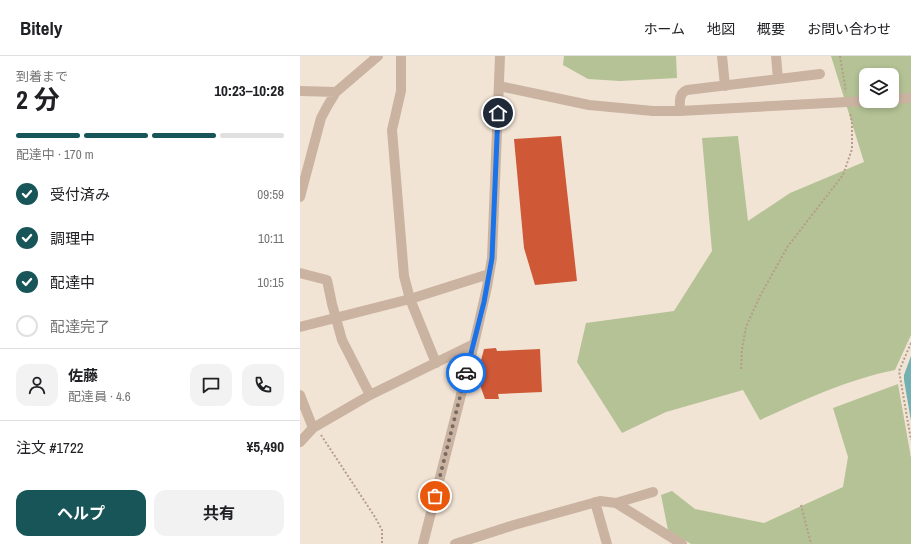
<!DOCTYPE html>
<html lang="ja">
<meta charset="utf-8">
<style>
body{margin:0;font-family:"Archivo Narrow","Noto Sans JP",sans-serif;background:#f2f2f2;color:#202124;height:100vh;display:flex;flex-direction:column;font-size:15px;white-space:nowrap}
*{box-sizing:border-box;margin:0}
p{font-size:13px;color:#757577}
.icon{flex:none;width:22px;height:22px;fill:none;stroke:currentColor;stroke-width:2;stroke-linecap:round;stroke-linejoin:round}
.map{position:relative;flex:1;overflow:hidden}
.panel{display:flex;flex-direction:column;background:#fff;width:300px}
.panel>*{flex:none}
.buttons{position:absolute;left:559px;top:12px;display:grid;gap:8px}
.buttons a{display:grid;place-items:center;width:40px;height:40px;border-radius:8px;background:#fff;box-shadow:0 2px 6px #0003;font-size:20px}
.pin{position:absolute;display:grid;place-items:center;width:34px;height:34px;color:#fff;margin:-17px;border:2px solid #fff;border-radius:50%;box-shadow:0 1px 4px #0007}
.courier{position:absolute;display:grid;place-items:center;width:40px;height:40px;margin:-20px;border:3px solid #1a73e8;border-radius:50%;background:#fff;color:#222;box-shadow:0 1px 5px #0007}
.head em{font-style:normal;font-weight:700}
.head div{display:flex;flex-direction:column-reverse}
.head{display:flex;align-items:center;justify-content:space-between;height:68px;padding:0 16px}
h1{font-size:26px;font-weight:700;line-height:30px}
.bar{display:grid;grid-template-columns:repeat(4,1fr);gap:6px 4px;align-content:center;height:48px;padding:0 16px}
.bar i{height:5px;border-radius:3px;background:#e0e0e0}
.bar .active{background:#175558}
.bar p{grid-column:span 4}
.line{display:flex;align-items:center;gap:10px;padding:0 16px;border-top:1px solid #e0e0e0}
.line div{flex:1}
.round{display:grid;place-items:center;flex:none;width:42px;height:42px;border-radius:12px;background:#f2f2f2}
ol{padding:0 16px;list-style:none}
li{display:flex;align-items:center;gap:12px;height:44px}
li p{margin-inline-start:auto}
li .icon{padding:4px;border-radius:50%;background:#175558;color:#fff;stroke-width:4}
li:last-child{color:#757577}
li i{width:22px;height:22px;border:2px solid #e0e0e0;border-radius:50%}
.button{display:flex;gap:8px;margin-top:auto;padding:8px 16px}
.button a{flex:1;height:46px;border-radius:12px;background:#175558;color:#fff;font-size:16px;font-weight:700;line-height:46px;text-align:center}
.button a+a{background:#f2f2f2;color:#202124}
header{display:flex;align-items:center;gap:24px;box-sizing:border-box;height:56px;padding:0 20px;background:#fff;border-bottom:1px solid #e0e0e0}
header strong{font-size:19px}
nav{display:flex;gap:22px;margin-inline-start:auto;font-size:14px}
main{display:flex;flex:1;min-height:0}
.map>svg:first-child{display:block}
.green{fill:#b4c295;fill-rule:evenodd}
.water{fill:#72b0b1}
.building{fill:#cf5837}
.lines{fill:none;stroke-linecap:round;stroke-linejoin:round}
.path{stroke:#b69d8b;stroke-width:2;stroke-dasharray:2 2;stroke-linecap:butt}
.minor{stroke:#cbb3a1;stroke-width:10}
.done{stroke:#766a62;stroke-width:4;stroke-dasharray:0 7.2}
.route{stroke:#1a73e8;stroke-width:5}
</style>
<header>
<strong>Bitely</strong>
<nav><a>ホーム</a><a>地図</a><a>概要</a><a>お問い合わせ</a></nav>
</header>
<main>
<section class="panel">
<div class="head"><div><h1>2 分</h1><p>到着まで</p></div><em>10:23–10:28</em></div>
<div class="bar"><i class="active"></i><i class="active"></i><i class="active"></i><i></i><p>配達中 · 170 m</p></div>
<ol>
<li><svg class="icon" aria-label="check" viewBox="0 0 24 24"><path d="M5 12l5 5 9-10"/></svg>受付済み<p>09:59</p></li>
<li><svg class="icon" aria-label="check" viewBox="0 0 24 24"><path d="M5 12l5 5 9-10"/></svg>調理中<p>10:11</p></li>
<li><svg class="icon" aria-label="check" viewBox="0 0 24 24"><path d="M5 12l5 5 9-10"/></svg>配達中<p>10:15</p></li>
<li><i></i>配達完了</li>
</ol>
<div class="line" style="height:72px"><a class="round"><svg class="icon" aria-label="person" viewBox="0 0 24 24"><circle cx="12" cy="8" r="4"/><path d="M4 21q1-7 8-7t8 7"/></svg></a><div><b>佐藤</b><p>配達員 · 4.6</p></div><a class="round"><svg class="icon" aria-label="chat" viewBox="0 0 24 24"><path d="M4 5h16v11H9l-5 4z"/></svg></a><a class="round"><svg class="icon" aria-label="phone" viewBox="0 0 24 24"><path d="M5 4h4l2 5-3 2q2 4 5 5l2-3 5 2v4C11 20 4 13 5 4z"/></svg></a></div>
<div class="line" style="height:52px"><div>注文 #1722</div><b>¥5,490</b></div>
<div class="button"><a>ヘルプ</a><a>共有</a></div>
</section>
<div class="map">
<svg width="611" height="488" viewBox="0 0 611 488">
<rect width="100%" height="100%" fill="#f2e4d5"/>
<!-- green -->
<path class="green" d="M 264,0 L 376,0 L 377,22 L 320,25 L 288,23 L 263,9 Z
M 531,0 L 611,0 L 611,279 L 595,314 C 548,323 504,344 460,364 L 443,334 L 366,356 L 322,377 L 277,306 L 286,267 L 374,255 L 412,195 L 402,82 L 438,80 L 448,165 L 490,137 L 564,106 ZM 566,19 L 592,19 L 592,45 L 566,45 Z
M 598,328 L 611,402 L 611,488 L 391,488 L 368,474 L 361,439 L 372,435 L 395,453 L 464,467 L 543,431 L 548,401 L 533,352 Z"/>
<!-- water -->
<path class="water" d="M 611,300 L 611,365 L 604,324 L 604,319 Z"/>
<!-- building -->
<path class="building" d="M 261,80 L 277,225 L 235,229 L 224,192 L 214,83 Z
M 196,292 L 197,295 L 240,293 L 242,336 L 198,338 L 199,343 L 185,343 L 180,329 L 179,312 L 184,293 Z"/>
<g class="lines">
<!-- path -->
<path class="path" d="M 540,0 L 546,36
M 611,287 L 599,315 L 611,384
M 441,313 L 442,293 L 446,271 L 460,240 L 488,190 L 543,119 L 552,93 L 552,68 L 550,56
M 21,379 L 75,461 L 82,474 L 82,488
M 501,449 L 511,488"/>
<!-- minor -->
<path class="minor" d="M 101,0 L 101,35 L 92,74 L 104,220 L 110,243 L 136,307
M 422,0 L 425,30
M 476,0 L 478,23
M 199,30 L 289,49 L 353,55 L 380,55 L 566,45
M 0,35 L 36,36
M 592,43 L 611,42
M 380,55 C 380,46 378,38 387,34 L 520,18
M 0,141 L 21,62 L 28,49 L 36,36 L 78,0
M 0,217 L 27,224 L 32,248 L 42,284 L 70,339
M 0,271 L 110,243 L 189,218
M 0,339 L 13,372
M 0,386 L 13,372 L 70,339 L 174,288
M 295,446 L 307,488
M 316,447 L 353,436
M 123,488 L 174,288 L 187,231 L 192,202 L 200,0
M 155,488 L 214,469 L 300,445 L 316,447 L 382,488"/>
</g>
<g class="lines">
<!-- done -->
<path class="done" d="M 135,440 L 166,317"/>
<!-- route -->
<path class="route" d="M 166,317 L 184,246 L 192,202 L 198,57"/>
</g>
</svg>
<div class="buttons">
<a><svg class="icon" aria-label="layers" viewBox="0 0 24 24"><path d="M12 4l9 5-9 5-9-5zM3 14l9 5 9-5"/></svg></a>
</div>
<div class="pin" style="left:135px;top:440px;background:#ea580c"><svg class="icon" aria-label="bag" viewBox="0 0 24 24"><path d="M5 8h14l-1 12H6zM9 8a3 3 0 0 1 6 0"/></svg></div>
<div class="pin" style="left:198px;top:57px;background:#1f2937"><svg class="icon" aria-label="home" viewBox="0 0 24 24"><path d="M3 11l9-7 9 7M6 9v11h12V9"/></svg></div>
<div class="courier" style="left:166px;top:317px"><svg class="icon" aria-label="car" viewBox="0 0 24 24"><path d="M5 17H2v-5l4-1 3-4h7l3 4 3 1v5h-3M9 17h6M6 11h13"/><circle cx="7" cy="17" r="2"/><circle cx="17" cy="17" r="2"/></svg></div>
</div>
</main>
